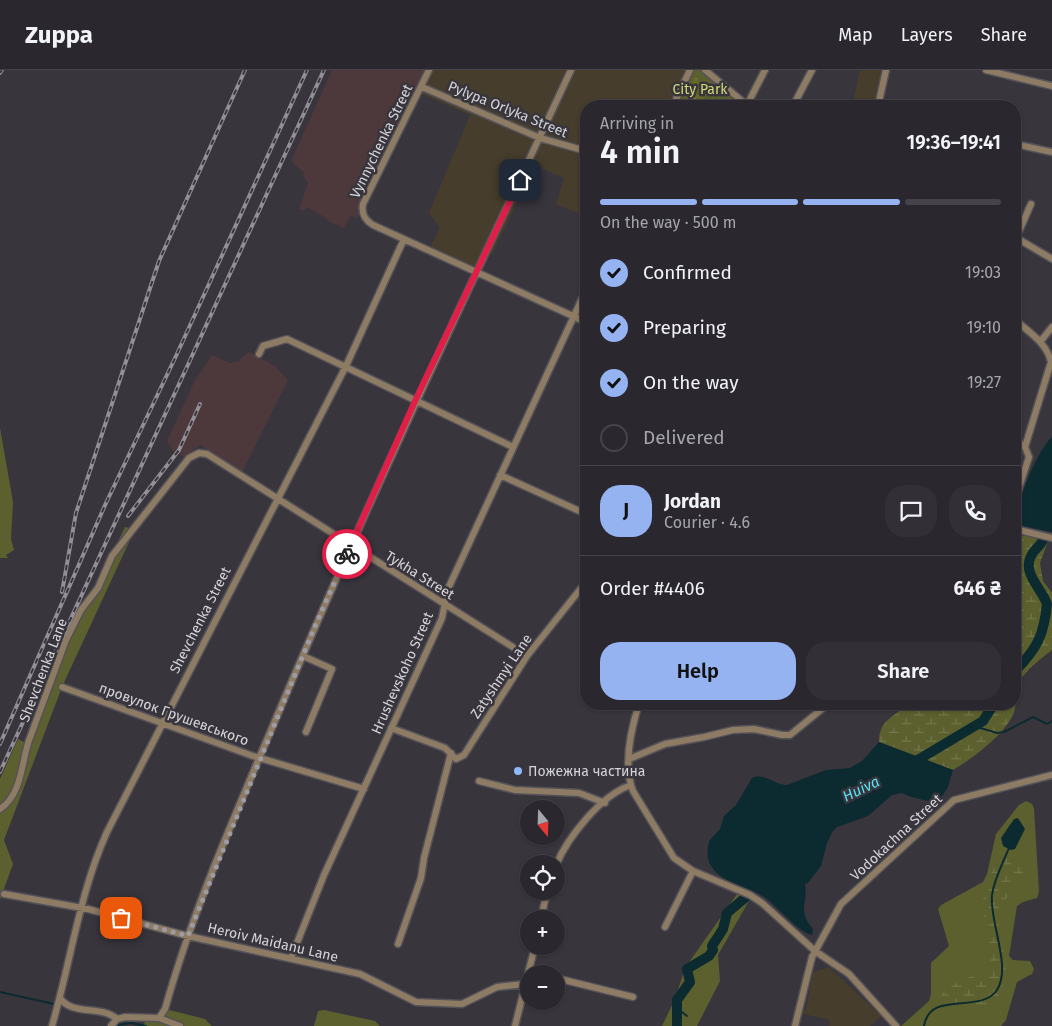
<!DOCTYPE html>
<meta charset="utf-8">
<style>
body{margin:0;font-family:"Fira Sans",sans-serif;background:#323036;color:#f1f3f6;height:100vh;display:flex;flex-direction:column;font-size:19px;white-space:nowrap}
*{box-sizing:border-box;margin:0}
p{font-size:16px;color:#a5a6aa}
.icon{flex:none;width:28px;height:28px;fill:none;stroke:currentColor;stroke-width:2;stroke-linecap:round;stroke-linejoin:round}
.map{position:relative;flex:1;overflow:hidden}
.panel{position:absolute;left:580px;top:30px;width:441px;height:610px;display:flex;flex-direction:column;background:#2a282e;border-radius:20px;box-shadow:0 1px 4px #0004,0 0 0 1px #46444a}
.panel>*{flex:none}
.needle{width:32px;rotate:161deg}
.buttons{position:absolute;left:520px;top:730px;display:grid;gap:10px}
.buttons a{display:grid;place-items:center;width:45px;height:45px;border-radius:50%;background:#2a282e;box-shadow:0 1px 4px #0004,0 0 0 1px #46444a;font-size:25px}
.pin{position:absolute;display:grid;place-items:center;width:42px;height:42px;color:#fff;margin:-21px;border-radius:10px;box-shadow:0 2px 8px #0006}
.courier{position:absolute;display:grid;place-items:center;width:50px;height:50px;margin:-25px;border:4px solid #e11d48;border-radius:50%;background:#fff;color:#222;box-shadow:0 1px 6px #0007}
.overview em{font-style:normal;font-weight:600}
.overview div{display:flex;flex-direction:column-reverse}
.overview{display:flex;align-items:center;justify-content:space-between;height:85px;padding:0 20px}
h1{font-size:32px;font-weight:600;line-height:38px}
.bar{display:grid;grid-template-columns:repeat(4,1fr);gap:8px 5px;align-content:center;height:60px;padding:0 20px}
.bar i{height:6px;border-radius:4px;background:#46444a}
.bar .current{background:#95b2f1}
.bar p{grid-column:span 4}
.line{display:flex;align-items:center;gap:12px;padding:0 20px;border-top:1px solid #46444a}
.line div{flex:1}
.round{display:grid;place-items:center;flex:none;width:52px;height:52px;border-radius:20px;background:#323036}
ol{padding:0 20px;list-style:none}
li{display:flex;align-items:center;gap:15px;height:55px}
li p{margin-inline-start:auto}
li .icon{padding:5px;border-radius:50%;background:#95b2f1;color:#111;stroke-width:4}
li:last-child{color:#a5a6aa}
li i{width:28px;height:28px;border:2px solid #46444a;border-radius:50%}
.primary-button{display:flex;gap:10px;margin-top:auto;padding:10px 20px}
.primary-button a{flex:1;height:58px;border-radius:20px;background:#95b2f1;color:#111;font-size:20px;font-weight:600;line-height:58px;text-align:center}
.primary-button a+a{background:#323036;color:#f1f3f6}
header{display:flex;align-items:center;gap:30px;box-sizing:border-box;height:70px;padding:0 25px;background:#2a282e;border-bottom:1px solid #46444a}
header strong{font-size:24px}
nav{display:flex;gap:28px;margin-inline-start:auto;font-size:18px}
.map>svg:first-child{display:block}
.commercial{fill:#463d2c}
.industrial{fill:#4d383c}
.green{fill:#5c602e}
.forest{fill:url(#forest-firs)}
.wetland{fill:url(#wetland-marsh)}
.water{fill:#0c2b30}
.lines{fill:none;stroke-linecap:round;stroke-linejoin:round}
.stream{stroke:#0c2b30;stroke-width:2}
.river{stroke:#0c2b30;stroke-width:10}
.minor-casing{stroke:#545259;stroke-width:9}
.minor{stroke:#8e7b63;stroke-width:6}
.rail-casing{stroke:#929096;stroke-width:4}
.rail{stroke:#38353d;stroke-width:2;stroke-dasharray:5.5;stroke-linecap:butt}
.done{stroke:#9e9ca2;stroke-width:5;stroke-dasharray:0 9}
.route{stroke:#e11d48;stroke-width:6}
.poi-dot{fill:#90b8fd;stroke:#38353d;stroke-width:2}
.labels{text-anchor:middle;stroke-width:5;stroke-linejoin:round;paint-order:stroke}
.park-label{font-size:14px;fill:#d0d875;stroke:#38353d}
.street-label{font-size:14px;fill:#d5d4d9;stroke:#38353d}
.poi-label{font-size:14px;fill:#d5d4d9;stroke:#38353d;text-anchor:start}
.water-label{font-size:15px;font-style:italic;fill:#55e4f7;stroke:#38353d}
</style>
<header>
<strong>Zuppa</strong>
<nav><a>Map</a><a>Layers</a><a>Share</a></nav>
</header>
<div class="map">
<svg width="1052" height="956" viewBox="0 0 1052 956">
<defs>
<pattern id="forest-firs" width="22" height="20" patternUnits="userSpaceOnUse" patternTransform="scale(1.25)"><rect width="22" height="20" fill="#666a24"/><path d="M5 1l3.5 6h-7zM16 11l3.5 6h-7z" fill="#82854e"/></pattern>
<pattern id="wetland-marsh" width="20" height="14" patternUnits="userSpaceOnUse" patternTransform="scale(1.25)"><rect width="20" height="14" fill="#5c602e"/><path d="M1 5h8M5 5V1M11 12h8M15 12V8" fill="none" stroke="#72764c"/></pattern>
</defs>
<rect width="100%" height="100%" fill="#38353d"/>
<!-- commercial -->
<path class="commercial" d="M 429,0 L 690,0 L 673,36 L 586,36 L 585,146 L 556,134 L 564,108 L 535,96 L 492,184 L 487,182 L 477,202 L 429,180 L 440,158 L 429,143 L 470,45 L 419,23 Z
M 860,0 L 886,0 L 878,36 L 852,36 Z
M 829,897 L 879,944 L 885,943 L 870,956 L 829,956 L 830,950 L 799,943 L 806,940 L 813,902 Z"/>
<!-- industrial -->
<path class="industrial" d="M 332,0 L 429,0 L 357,148 L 351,145 L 344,158 L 328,151 L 323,146 L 306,137 L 304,141 L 299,139 L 308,113 L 303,106 L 304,103 L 291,91 Z
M 249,282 L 275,296 L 288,310 L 242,402 L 200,375 L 184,387 L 174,383 L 167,371 L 195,310 L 212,285 L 230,293 L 237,292 Z"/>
<!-- green -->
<path class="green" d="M 690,0 L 705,0 L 748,36 L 673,36 Z
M 0,358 L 13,432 L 11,469 L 14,480 L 6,485 L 8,488 L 0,488 Z
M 125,457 L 135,459 L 62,617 L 4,770 L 13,794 L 0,830 L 0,709 L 18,669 L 26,673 L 66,570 L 92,526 Z
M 1026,731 L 1032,734 L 1034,738 L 1039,822 L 1037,828 L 1023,832 L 1017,836 L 1009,886 L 1013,890 L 1030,891 L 1034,899 L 1032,904 L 1017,912 L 1006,950 L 1001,956 L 901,956 L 929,931 L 931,924 L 931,893 L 949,876 L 938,839 L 941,835 L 983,812 L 987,804 L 996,764 L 1019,735 Z
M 737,824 L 750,829 L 718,885 L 720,911 L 697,956 L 662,956 L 675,929 L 685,898 Z
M 165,939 L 205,949 L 212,956 L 144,956 L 145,949 L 154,949 Z
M 324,940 L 375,951 L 380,956 L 314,956 L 318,941 Z"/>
<!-- forest -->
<path class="forest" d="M 695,8 L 697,8 L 700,15 L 697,25 L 703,26 L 706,36 L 695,36 L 686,29 Z"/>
<!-- wetland -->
<path class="wetland" d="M 1028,465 L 1048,471 L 1040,493 L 1043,511 L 1052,523 L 1052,580 C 1042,588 1028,598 1021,609 C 1014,619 1018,631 1014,642 C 1007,663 972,689 953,700 L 879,672 C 879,649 894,648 907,634 L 1015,634 L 1015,467 Z
M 1004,780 L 1024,790 C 1028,810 1004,824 999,843 L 1007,907 L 995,935 C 977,941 957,930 938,937 C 935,918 969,908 983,901 C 1001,889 984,856 983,838 C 981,821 994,799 1000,783 Z"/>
<!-- water -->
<path class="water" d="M 1052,367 L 1052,462 L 1051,462 L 1023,456 C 1008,443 1039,378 1052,367 Z
M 879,672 L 953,700 L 948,717 L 939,731 C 933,733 908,727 902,723 L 892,725 L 868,746 L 837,757 L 833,761 L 827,773 L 821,796 L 808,813 L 805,814 C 809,831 796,840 813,859 L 812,865 C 795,861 777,834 761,825 C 747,817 725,813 714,800 C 706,791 707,782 709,771 L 720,759 L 724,746 L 736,735 L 752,708 C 765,702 774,715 787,715 L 826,700 L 850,698 L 862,691 Z
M 1018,748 L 1025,759 L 1015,779 L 1011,780 L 1003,776 L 1001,768 L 1014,749 Z"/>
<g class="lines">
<!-- stream -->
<path class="stream" d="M 974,656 L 997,663 L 1004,662 L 1033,647 L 1047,654 L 1052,651
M 0,922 L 54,934
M 678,943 L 682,942 L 687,946
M 118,955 L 131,953 L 146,956
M 924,956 C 930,919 980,945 997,920 C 1012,896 989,852 992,825 C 994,809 1003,793 1009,778"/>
<!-- river -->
<path class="river" d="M 1015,601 C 1037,579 1044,565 1047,534 C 1042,519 1022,503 1031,486 C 1034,479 1040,477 1043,470
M 911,694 L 983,651 L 994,634
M 677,956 L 677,930 L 690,912 L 687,899 L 709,886 L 713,880 L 712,876 L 723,859 L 727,843 L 746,827"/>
<!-- minor casing -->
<g class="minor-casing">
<path id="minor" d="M 429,0 L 363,134 C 361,144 365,150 373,155 L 586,252
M 705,0 L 748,36
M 986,0 L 1052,16
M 422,17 L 540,68 L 586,81
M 747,35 L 765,0
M 673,36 L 690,0
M 793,36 L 812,0
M 878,36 L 886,0
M 1015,74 L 1052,82
M 1015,167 L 1052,189
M 1016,168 L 1031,134
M 1015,250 C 1029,262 1047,273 1051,292 L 1025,377
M 1040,272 L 1052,257
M 259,284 L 263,276 L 287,269 L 513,377
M 1015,370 L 1025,377 L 1029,387 L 1015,429
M 500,405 L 586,444
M 1015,456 L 1019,460 L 1052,468
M 303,586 L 332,599 L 306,662
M 62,617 L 253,686 L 364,719
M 639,634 C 631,659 623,696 633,721 L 674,788 L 693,801 L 750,825 L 762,833 L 815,881 L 849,904 L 896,956
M 391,658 L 445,678 L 456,689 L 464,685 L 527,586 L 586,512
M 629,689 L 665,674 L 704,667 L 733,660 L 754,659 L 782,665 L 790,665 L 828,634
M 479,711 L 515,720 L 579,723 L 605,733
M 0,739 C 24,723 21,687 31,665 L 66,570 L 81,540 L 98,518 L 112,486 L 189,388 L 199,383 L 207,384 L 527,586
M 556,795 C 568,767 601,725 631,715
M 4,824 L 88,839 L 188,866 L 360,904 L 416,932 L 462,934 L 497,917 L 525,914
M 541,849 L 547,821
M 665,857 L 693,801
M 398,874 L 421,808 L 424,788 L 451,683
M 291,888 L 324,805 L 442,548 L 447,521 L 586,220
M 529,899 L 542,904
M 556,908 L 633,927
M 60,928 C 72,946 102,935 117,949
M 159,948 L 165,939 C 195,832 242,730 285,627 C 375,416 474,208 571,0
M 52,956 C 71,891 79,824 107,762 L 346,296 L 404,169
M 111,956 L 117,949 L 125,947 L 159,948 L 180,956
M 515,956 L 535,876
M 795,956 L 812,887 L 841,834 L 954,730 L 1052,705"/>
</g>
<!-- minor -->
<use href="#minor" class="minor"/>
<!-- rail casing -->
<g class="rail-casing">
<path id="rail" d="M 0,3 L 2,0
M 128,446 L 179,380 L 200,334
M 62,522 L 76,443 L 159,191 L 245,0
M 0,674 L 106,433 L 176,286 L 307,0
M 0,702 L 324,0"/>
</g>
<!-- rail -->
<use href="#rail" class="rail"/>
</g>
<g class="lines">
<!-- done -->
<path class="done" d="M 121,848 L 188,866 L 315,556 L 347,484"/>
<!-- route -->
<path class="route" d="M 347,484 L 415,331 L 520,110"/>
</g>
<!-- markers -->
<circle class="poi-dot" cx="518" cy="701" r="5"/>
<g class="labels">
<!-- park labels -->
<g class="park-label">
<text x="700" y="24">City Park</text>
</g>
<!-- street labels -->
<g class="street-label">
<text transform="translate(508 39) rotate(22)" y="5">Pylypa Orlyka Street</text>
<text transform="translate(381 71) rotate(-64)" y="5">Vynnychenka Street</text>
<text transform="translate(420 505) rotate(32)" y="5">Tykha Street</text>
<text transform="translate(200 550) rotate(-63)" y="5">Shevchenka Street</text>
<text transform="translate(43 600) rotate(-69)" y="5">Shevchenka Lane</text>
<text transform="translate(402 603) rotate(-66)" y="5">Hrushevskoho Street</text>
<text transform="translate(501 606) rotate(-56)" y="5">Zatyshmyi Lane</text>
<text transform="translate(174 644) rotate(20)" y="5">провулок Грушевського</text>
<text transform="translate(896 767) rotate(-43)" y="5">Vodokachna Street</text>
<text transform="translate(273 872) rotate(13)" y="5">Heroiv Maidanu Lane</text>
</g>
<!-- poi labels -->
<g class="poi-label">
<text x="528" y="706">Пожежна частина</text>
</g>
<!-- water labels -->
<g class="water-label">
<text transform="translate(861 719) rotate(-26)" y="5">Huiva</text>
</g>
</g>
</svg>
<div class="buttons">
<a><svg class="needle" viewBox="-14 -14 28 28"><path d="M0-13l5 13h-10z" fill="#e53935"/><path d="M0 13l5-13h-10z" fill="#a5a6aa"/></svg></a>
<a><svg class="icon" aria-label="locate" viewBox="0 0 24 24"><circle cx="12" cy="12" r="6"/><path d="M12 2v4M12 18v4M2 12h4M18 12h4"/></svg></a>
<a>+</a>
<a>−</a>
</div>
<div class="pin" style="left:121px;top:848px;background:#ea580c"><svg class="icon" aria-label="bag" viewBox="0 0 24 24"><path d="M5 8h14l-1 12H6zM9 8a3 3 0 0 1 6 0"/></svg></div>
<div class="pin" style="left:520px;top:110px;background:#1f2937"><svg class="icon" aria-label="home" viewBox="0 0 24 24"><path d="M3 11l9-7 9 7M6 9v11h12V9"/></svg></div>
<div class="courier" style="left:347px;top:484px"><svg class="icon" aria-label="bike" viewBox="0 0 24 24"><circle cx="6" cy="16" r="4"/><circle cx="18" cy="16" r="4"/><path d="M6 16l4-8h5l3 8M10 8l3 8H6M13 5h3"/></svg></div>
<section class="panel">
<div class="overview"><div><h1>4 min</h1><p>Arriving in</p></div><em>19:36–19:41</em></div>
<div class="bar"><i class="current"></i><i class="current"></i><i class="current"></i><i></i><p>On the way · 500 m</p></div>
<ol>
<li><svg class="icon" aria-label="check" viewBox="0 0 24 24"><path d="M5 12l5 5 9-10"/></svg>Confirmed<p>19:03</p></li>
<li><svg class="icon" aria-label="check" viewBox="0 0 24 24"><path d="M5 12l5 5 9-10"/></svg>Preparing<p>19:10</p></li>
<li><svg class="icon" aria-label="check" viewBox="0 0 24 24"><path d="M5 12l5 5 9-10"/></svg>On the way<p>19:27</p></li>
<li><i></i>Delivered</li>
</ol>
<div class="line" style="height:90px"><b class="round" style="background:#95b2f1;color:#111">J</b><div><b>Jordan</b><p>Courier · 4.6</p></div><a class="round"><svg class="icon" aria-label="chat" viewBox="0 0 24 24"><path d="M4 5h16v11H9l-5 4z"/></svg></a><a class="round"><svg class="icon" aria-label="phone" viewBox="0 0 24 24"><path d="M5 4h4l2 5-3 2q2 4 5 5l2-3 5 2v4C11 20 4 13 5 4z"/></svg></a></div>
<div class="line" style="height:65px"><div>Order #4406</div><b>646 ₴</b></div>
<div class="primary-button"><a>Help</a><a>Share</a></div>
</section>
</div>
